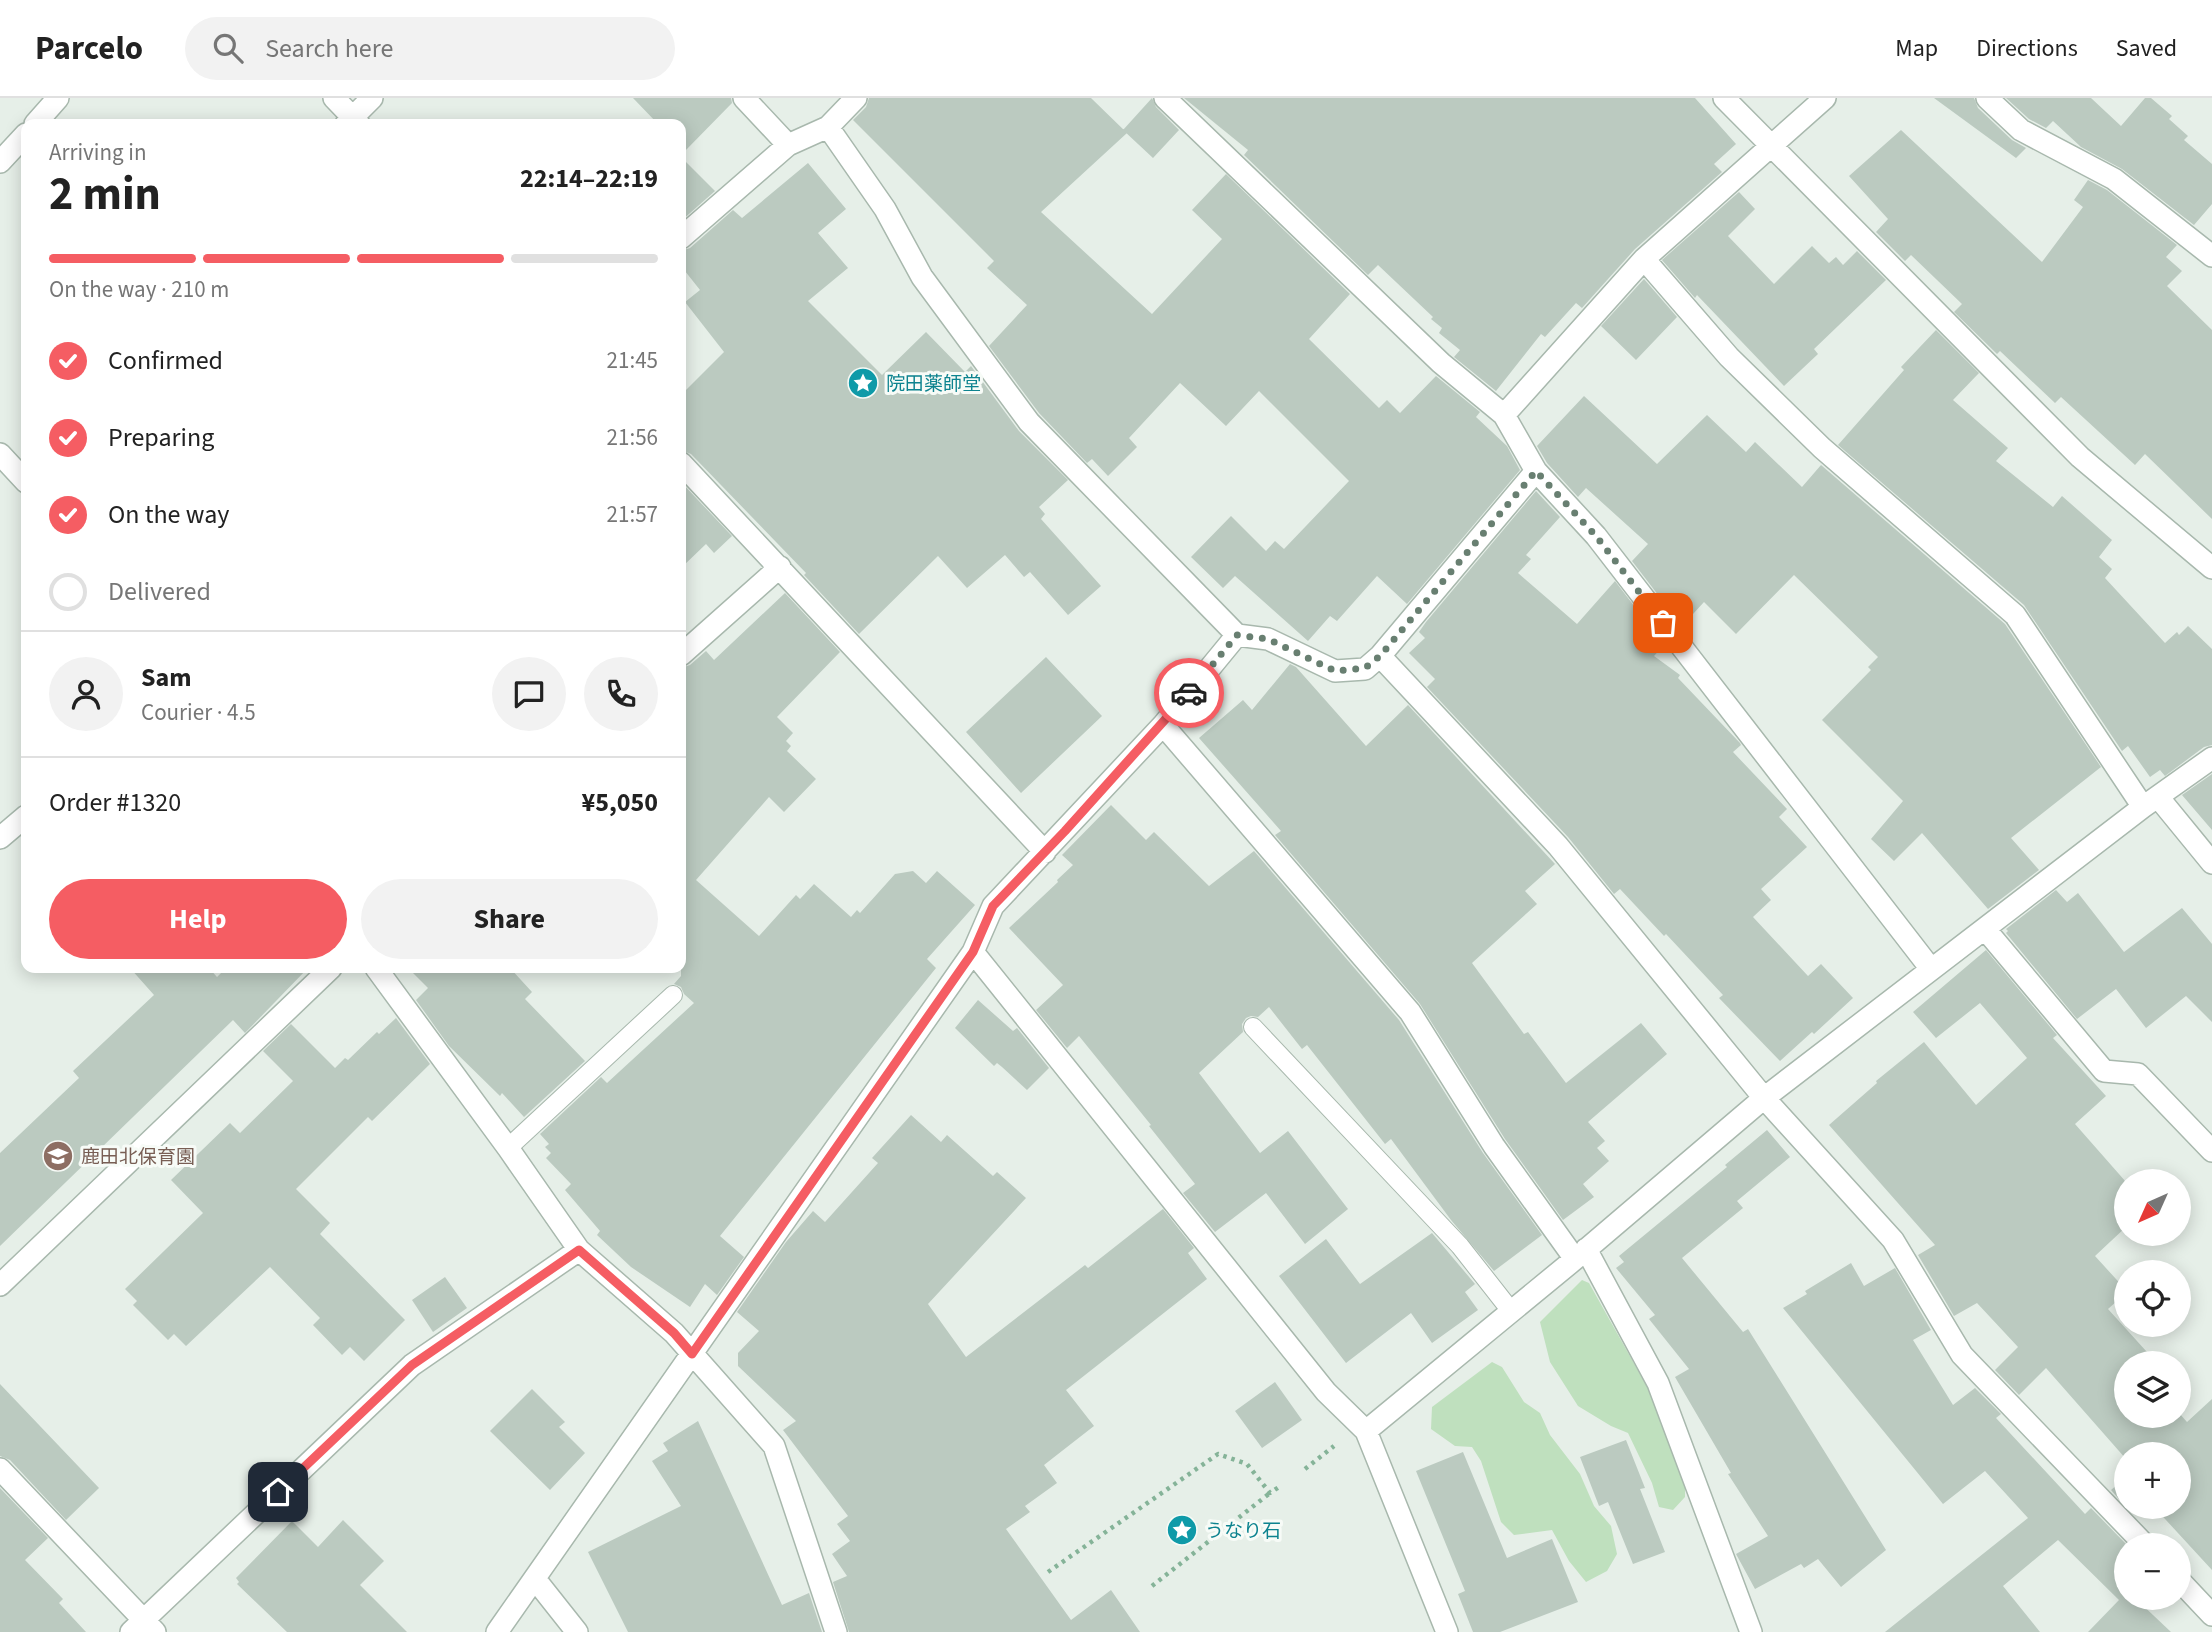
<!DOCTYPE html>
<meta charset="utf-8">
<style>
body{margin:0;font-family:"Source Sans 3","Noto Sans JP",sans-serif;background:#f2f2f2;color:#222;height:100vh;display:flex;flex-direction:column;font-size:26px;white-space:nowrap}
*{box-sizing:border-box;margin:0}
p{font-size:23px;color:#767676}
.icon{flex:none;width:38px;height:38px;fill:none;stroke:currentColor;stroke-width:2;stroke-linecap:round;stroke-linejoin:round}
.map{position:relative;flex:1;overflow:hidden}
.drawer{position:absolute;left:21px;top:21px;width:665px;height:854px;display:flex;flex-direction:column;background:#fff;border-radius:14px;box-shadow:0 4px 18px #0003}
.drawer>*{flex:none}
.needle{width:46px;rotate:225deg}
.buttons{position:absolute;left:2114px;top:1071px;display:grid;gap:14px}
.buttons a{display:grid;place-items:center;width:77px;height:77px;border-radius:50%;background:#fff;box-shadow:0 4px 18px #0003;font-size:35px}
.pin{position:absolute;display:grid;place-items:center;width:60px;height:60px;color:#fff;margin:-30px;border-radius:14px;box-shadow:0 4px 10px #0006}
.courier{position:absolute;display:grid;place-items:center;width:70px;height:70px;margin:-35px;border:5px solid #f55d63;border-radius:50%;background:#fff;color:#222;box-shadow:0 2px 9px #0007}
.summary em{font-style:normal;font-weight:700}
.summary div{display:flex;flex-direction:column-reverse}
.summary{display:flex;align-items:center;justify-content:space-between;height:119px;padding:0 28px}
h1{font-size:46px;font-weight:700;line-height:52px}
.bar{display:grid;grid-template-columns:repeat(4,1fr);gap:10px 7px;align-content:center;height:84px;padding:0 28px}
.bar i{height:9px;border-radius:5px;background:#e0e0e0}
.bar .selected{background:#f55d63}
.bar p{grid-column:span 4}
.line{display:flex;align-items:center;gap:18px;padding:0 28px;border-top:2px solid #e0e0e0}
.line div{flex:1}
.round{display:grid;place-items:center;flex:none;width:74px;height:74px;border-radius:37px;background:#f2f2f2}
ol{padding:0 28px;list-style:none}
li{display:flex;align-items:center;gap:21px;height:77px}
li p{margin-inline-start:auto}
li .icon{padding:7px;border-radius:50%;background:#f55d63;color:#fff;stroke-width:4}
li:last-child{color:#767676}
li i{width:38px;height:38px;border:4px solid #e0e0e0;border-radius:50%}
.button{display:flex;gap:14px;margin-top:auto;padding:14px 28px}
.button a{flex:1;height:80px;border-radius:42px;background:#f55d63;color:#fff;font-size:28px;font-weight:700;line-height:80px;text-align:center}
.button a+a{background:#f2f2f2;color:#222}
header{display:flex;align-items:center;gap:42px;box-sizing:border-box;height:98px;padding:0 35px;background:#fff;border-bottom:2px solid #e0e0e0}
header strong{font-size:33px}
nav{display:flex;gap:38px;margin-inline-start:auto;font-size:24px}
.search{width:490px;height:63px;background:#f2f2f2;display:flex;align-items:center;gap:18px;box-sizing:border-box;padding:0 24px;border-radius:38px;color:#767676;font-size:26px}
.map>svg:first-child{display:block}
.green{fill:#bfe0be}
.building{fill:#bbcac0}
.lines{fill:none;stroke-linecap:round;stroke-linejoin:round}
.service-casing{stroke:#a8b8ad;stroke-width:20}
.minor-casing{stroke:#a8b8ad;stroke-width:24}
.path{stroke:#85b398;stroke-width:4.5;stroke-dasharray:3.5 5;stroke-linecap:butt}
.service{stroke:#fff;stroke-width:18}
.minor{stroke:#fff;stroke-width:21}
.done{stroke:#687f71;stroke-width:7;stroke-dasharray:0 12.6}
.route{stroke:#f55d63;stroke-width:9}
.labels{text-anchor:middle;stroke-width:6;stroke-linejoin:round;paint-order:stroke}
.culture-label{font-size:19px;fill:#0d838f;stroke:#f7fbf7;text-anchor:start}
.education-label{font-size:19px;fill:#785e54;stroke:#f7fbf7;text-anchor:start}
</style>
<header>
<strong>Parcelo</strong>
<div class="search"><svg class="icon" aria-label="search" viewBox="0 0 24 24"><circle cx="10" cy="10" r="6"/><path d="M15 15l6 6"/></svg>Search here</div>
<nav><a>Map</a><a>Directions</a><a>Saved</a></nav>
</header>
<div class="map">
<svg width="2212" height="1534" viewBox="0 0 2212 1534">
<rect width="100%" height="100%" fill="#e6efe8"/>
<!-- green -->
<path class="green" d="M 1582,1182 L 1589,1185 L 1650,1294 L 1685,1385 L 1685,1399 L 1673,1412 L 1659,1409 L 1652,1385 L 1628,1335 L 1611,1328 L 1578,1308 L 1550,1264 L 1540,1224 Z
M 1492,1264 L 1502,1269 L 1524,1304 L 1540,1315 L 1550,1337 L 1580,1376 L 1594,1408 L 1611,1428 L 1617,1456 L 1607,1473 L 1586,1484 L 1569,1463 L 1552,1432 L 1514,1437 L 1501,1424 L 1481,1363 L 1472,1349 L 1455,1348 L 1431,1331 L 1432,1309 Z"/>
<!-- building -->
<path class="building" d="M 633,0 L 731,0 L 732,5 L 685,53 L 681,49 L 681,26 L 658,26 Z
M 869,0 L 1091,0 L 1127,35 L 1041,114 L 1152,216 L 1222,141 L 1192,112 L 1226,76 L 1350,196 L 1309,241 L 1379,310 L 1387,302 L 1400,315 L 1436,278 L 1480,314 L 1476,319 L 1507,348 L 1520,372 L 1407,506 L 1377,478 L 1337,523 L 1330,518 L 1308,543 L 1235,478 L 1223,490 L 1191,459 L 1231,418 L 1266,453 L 1275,443 L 1284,451 L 1349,383 L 1259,293 L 1226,328 L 1180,285 L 1129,340 L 1137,349 L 1108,378 L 1092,361 L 1087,365 L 1039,315 L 989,248 L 1027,207 L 987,170 L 994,163 L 853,22 L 866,9 Z
M 1152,0 L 1156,9 L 1179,32 L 1153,60 L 1123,32 Z
M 1184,0 L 1695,0 L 1736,46 L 1714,66 L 1722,74 L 1635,151 L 1582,210 L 1576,205 L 1545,239 L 1541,236 L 1496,293 L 1454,259 L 1460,252 L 1439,235 L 1442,230 L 1431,221 L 1433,219 L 1378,167 L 1368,177 L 1244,57 L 1248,52 Z
M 1934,0 L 1974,0 L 1978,10 L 2012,42 L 2026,50 L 2016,60 Z
M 2006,0 L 2091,0 L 2121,28 L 2145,0 L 2151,0 L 2172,18 L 2169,21 L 2188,38 L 2184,42 L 2212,66 L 2212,106 L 2194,127 L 2122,71 L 2081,49 L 2053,23 L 2046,30 L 2029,21 Z
M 1901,32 L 2042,164 L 2083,109 L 2074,102 L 2088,82 L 2107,92 L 2177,147 L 2166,159 L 2182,173 L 2167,188 L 2212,232 L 2212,421 L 2145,356 L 2135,367 L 2061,299 L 2055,305 L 2000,253 L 1997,256 L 1954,214 L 1962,206 L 1911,157 L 1905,163 L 1876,134 L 1888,121 L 1849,78 Z
M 681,59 L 715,93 L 681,123 Z
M 808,65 L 846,111 L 818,135 L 848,170 L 808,203 L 882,277 L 926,234 L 965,274 L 971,268 L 1019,333 L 1068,382 L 1039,409 L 1045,416 L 1041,421 L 1101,488 L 1068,517 L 1030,474 L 1024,479 L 1005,457 L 967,490 L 938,458 L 859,536 L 804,477 L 806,475 L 691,356 L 681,352 L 681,297 L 724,254 L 685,204 L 700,192 L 681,168 L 681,153 L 690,150 L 733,112 L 742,120 Z
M 1739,94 L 1755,111 L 1728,138 L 1774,186 L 1812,148 L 1829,165 L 1836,159 L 1843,167 L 1857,153 L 1886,182 L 1814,251 L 1818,256 L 1784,288 L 1697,197 L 1695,200 L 1662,162 Z
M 1644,181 L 1677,219 L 1636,262 L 1601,228 Z
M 1936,232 L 1979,275 L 1953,302 L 2008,350 L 1996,363 L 2053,409 L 2062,398 L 2112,442 L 2099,459 L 2112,471 L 2105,480 L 2165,545 L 2177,534 L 2179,537 L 2188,528 L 2212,551 L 2212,647 L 2204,649 L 2165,678 L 2160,672 L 2150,679 L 2128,648 L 2122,653 L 2024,507 L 1838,347 L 1904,272 L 1901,269 Z
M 1584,298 L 1657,366 L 1707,317 L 1746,354 L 1755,344 L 1802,389 L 1821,367 L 2005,526 L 2101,669 L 2011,740 L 2039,772 L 1988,811 L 1922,735 L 1894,763 L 1871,741 L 1903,703 L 1822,622 L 1871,572 L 1868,569 L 1878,559 L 1794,477 L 1736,536 L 1704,504 L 1682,528 L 1632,463 L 1648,446 L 1586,390 L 1578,399 L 1547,365 L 1537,348 Z
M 681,384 L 732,438 L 714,455 L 706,446 L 681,470 Z
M 1536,393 L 1560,419 L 1526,457 L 1531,461 L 1518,475 L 1577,526 L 1615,483 L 1664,547 L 1654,558 L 1680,577 L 1678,580 L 1740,645 L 1741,647 L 1733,654 L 1787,711 L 1779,719 L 1807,749 L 1761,791 L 1771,802 L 1753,819 L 1808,878 L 1821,866 L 1853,900 L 1814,936 L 1812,934 L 1780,963 L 1719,900 L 1723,897 L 1666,836 L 1664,838 L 1620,791 L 1614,796 L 1568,739 L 1427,589 L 1435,581 L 1409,555 L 1425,540 L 1419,534 L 1426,524 Z
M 785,495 L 840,554 L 777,619 L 793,635 L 786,643 L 791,648 L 787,653 L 816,681 L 784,714 L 769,699 L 696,782 L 759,838 L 796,797 L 800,801 L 814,786 L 851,819 L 857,812 L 860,815 L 895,776 L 913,773 L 926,785 L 937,773 L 975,807 L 927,861 L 936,870 L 720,1138 L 744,1159 L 717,1197 L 705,1186 L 690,1209 L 631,1169 L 597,1137 L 600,1133 L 565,1092 L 571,1086 L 546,1060 L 551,1055 L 545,1049 L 549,1046 L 540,1036 L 601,979 L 607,985 L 694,905 L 684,896 L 681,889 L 674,886 L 681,878 L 681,570 L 690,567 L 706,553 L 714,562 Z
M 1046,559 L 1102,618 L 1021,695 L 966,634 Z
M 1290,566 L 1296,569 L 1366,648 L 1408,607 L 1555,766 L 1525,793 L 1537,806 L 1472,865 L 1524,936 L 1528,934 L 1566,985 L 1641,925 L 1667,956 L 1588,1024 L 1605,1043 L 1597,1050 L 1609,1063 L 1583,1086 L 1594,1099 L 1563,1122 L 1505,1041 L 1420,906 L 1275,737 L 1281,733 L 1199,640 L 1243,602 L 1252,612 Z
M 2212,676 L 2212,732 L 2182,697 Z
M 1111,707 L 1146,742 L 1154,734 L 1209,788 L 1254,753 L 1399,922 L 1483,1055 L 1542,1137 L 1494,1173 L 1451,1122 L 1391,1041 L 1385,1046 L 1307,947 L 1302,951 L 1269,909 L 1258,919 L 1251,918 L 1246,920 L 1242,926 L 1243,934 L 1199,975 L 1260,1055 L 1288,1033 L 1348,1111 L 1305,1146 L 1266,1095 L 1215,1134 L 1183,1095 L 1195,1086 L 1149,1028 L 1151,1027 L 1079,938 L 1067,950 L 1036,912 L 1063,887 L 1009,830 L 1058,784 L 1057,782 L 1073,767 L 1062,757 Z
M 2056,792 L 2067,804 L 2078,795 L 2124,854 L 2182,810 L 2212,846 L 2212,924 L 2186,898 L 2146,930 L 2116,891 L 2077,921 L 2006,835 L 2008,833 L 2006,831 Z
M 1986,852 L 2057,937 L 2053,940 L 2106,998 L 2075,1026 L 2126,1084 L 2126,1129 L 2095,1158 L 2126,1192 L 2126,1195 L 2108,1211 L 2156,1264 L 2126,1265 L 2126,1318 L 2179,1318 L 2179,1315 L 2187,1324 L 2212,1301 L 2212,1472 L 2154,1409 L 2179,1409 L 2179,1356 L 2126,1356 L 2126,1361 L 2046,1270 L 2019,1297 L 1995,1272 L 2018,1249 L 1977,1205 L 1954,1218 L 1918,1157 L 1935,1147 L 1829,1027 L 1877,985 L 1876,983 L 1924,944 L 1976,1007 L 2027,960 L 1980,905 L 1936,940 L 1913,914 Z
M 130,870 L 209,870 L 217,879 L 226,870 L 308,870 L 245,935 L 233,922 L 0,1148 L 0,1055 L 79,980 L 73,973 L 154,897 Z
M 408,870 L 510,870 L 532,894 L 525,901 L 585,963 L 524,1019 L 502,995 L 500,998 L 449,948 L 416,902 L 428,890 Z
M 978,902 L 1013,933 L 1017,930 L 1049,970 L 1027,992 L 1002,969 L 997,965 L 994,968 L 955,930 Z
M 396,920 L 430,966 L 372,1023 L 368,1019 L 296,1091 L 330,1125 L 320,1136 L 405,1222 L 364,1263 L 350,1249 L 342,1257 L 313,1227 L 320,1220 L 270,1169 L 186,1248 L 174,1236 L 168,1242 L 133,1207 L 137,1203 L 125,1191 L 203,1115 L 171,1082 L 230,1025 L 240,1035 L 293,983 L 263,953 L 291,926 L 335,970 L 345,960 L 348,962 L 377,934 L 379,936 Z
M 911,1017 L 941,1044 L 947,1037 L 993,1078 L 997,1074 L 1026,1100 L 928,1206 L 966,1259 L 1085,1167 L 1088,1170 L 1163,1111 L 1194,1150 L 1188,1155 L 1207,1181 L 1066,1292 L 1094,1328 L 1044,1367 L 1057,1385 L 1025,1408 L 1030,1414 L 1006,1431 L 1071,1522 L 1111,1492 L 1140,1534 L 849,1534 L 833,1484 L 847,1478 L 832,1456 L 850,1443 L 837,1426 L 848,1418 L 783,1332 L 796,1323 L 738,1268 L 738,1255 L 759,1233 L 737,1214 L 786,1144 L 813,1113 L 825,1124 L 878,1065 L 872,1060 Z
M 1767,1032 L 1790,1059 L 1737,1103 L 1743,1110 L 1682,1160 L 1743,1234 L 1748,1231 L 1886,1452 L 1841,1489 L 1818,1461 L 1804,1470 L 1801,1466 L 1755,1491 L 1736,1456 L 1768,1438 L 1728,1376 L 1731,1375 L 1675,1279 L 1689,1271 L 1649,1221 L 1655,1217 L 1616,1170 L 1624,1164 L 1619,1158 L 1727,1069 L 1725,1067 Z
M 1432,1135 L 1475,1186 L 1465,1194 L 1478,1212 L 1432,1245 L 1411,1215 L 1346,1265 L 1279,1178 L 1326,1141 L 1360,1186 Z
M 1851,1165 L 1864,1188 L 1895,1170 L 1931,1232 L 1913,1242 L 1953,1307 L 1975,1290 L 2001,1316 L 1996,1320 L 2085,1416 L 2091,1410 L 2126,1446 L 2126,1500 L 2135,1500 L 2171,1534 L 2088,1534 L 2119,1502 L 2058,1442 L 2003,1488 L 2040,1534 L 1885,1534 L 2028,1420 L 1985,1373 L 1943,1406 L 1783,1210 L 1807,1196 L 1805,1193 Z
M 445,1179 L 467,1210 L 433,1234 L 412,1202 Z
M 1275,1284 L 1302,1322 L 1262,1350 L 1235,1313 Z
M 0,1286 L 99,1390 L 66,1422 L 10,1362 L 0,1358 Z
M 532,1291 L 565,1324 L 559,1329 L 585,1355 L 550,1392 L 490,1333 Z
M 698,1323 L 782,1507 L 809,1495 L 822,1534 L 628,1534 L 588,1454 L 681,1408 L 652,1363 L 668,1353 L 663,1345 Z
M 1626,1342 L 1645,1390 L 1640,1391 L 1665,1454 L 1633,1466 L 1608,1404 L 1599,1408 L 1580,1359 Z
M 1463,1354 L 1507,1460 L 1552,1441 L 1578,1504 L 1500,1534 L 1473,1534 L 1458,1496 L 1465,1493 L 1416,1373 Z
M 2126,1379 L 2126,1409 L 2111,1392 Z
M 0,1390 L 48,1440 L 25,1462 L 63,1501 L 59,1505 L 86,1534 L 0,1534 Z
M 343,1422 L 384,1463 L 360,1487 L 407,1534 L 287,1534 L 237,1486 L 239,1484 L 236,1480 L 292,1423 L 318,1449 Z"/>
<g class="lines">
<!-- service casing -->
<g class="service-casing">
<path id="service" d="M 1253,929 L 1460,1148 L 1511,1213
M 508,1050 L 673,897"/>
</g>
<!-- minor casing -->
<g class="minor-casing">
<path id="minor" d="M 334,0 L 359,26
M 744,0 L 788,47
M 1724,0 L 2080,359 L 2212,470
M 1987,0 L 2021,32 L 2114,81 L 2212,158
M 35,26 L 58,0
M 346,26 L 372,0
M 828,29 L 885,111 L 922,179 L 1029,324 L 1237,537 L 1268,541 L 1335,573 L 1365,571 L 1380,558 L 1536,373 L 1504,317 L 1441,265 L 1165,0
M 0,64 L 26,36
M 681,140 L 788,47 L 828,29 L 856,0
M 1644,161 L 1729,259 L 1822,350 L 2015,517 L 2143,709
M 1504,317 L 1644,161 L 1825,0
M 0,356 L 26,384
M 681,365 L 1045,754
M 1536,373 L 1596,438 L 1931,871
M 681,557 L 780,469
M 1380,558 L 1558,748 L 1764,1000 L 1893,1142 L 1962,1257 L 2145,1447
M 1163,627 L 1410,914 L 1494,1048 L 1575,1161
M 2158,699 L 2212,765
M 0,740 L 26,718
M 1985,831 L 2104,973 L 2138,976 L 2212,1053
M 973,854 L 1326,1294 L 1366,1333 L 1447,1534
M 376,870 L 508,1050 L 579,1152 L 674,1235 L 774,1348 L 836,1534
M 1586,1151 L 1658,1285 L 1751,1534
M 0,1187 L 331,870
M 1366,1333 L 1575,1161 L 1764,1000 L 2143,709 L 2212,660
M 0,1371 L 155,1534
M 535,1481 L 577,1534
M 2179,1482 L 2212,1517
M 131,1534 L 412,1267 L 579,1152
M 497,1534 L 973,854 L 993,808 L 1163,627 L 1237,537"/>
</g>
<!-- path -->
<path class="path" d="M 1305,1371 L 1334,1348
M 1048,1474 L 1218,1356 L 1247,1366 L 1270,1395 L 1279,1389
M 1152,1488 L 1270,1395"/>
<!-- service -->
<use href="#service" class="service"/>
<!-- minor -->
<use href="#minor" class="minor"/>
</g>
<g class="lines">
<!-- done -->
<path class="done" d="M 1189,595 L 1237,537 L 1268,541 L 1335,573 L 1365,570 L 1380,558 L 1536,373 L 1596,438 L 1663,525"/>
<!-- route -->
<path class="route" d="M 278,1394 L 412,1267 L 579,1152 L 674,1235 L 692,1256 L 973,854 L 993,808 L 1065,733 L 1189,595"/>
</g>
<!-- icons -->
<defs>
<g id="sight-disc" transform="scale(1.575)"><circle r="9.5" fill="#0f9aa8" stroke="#f7fbf7"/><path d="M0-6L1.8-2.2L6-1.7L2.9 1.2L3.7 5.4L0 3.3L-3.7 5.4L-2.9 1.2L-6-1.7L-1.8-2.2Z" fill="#fff"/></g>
<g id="school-disc" transform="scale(1.575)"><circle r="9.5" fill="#8d6e63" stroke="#f7fbf7"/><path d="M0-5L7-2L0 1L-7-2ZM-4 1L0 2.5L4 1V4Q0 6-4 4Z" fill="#fff"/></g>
</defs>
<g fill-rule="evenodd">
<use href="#sight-disc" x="863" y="285"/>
<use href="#school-disc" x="58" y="1058"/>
<use href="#sight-disc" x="1182" y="1432"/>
</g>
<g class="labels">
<!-- culture labels -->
<g class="culture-label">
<text x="886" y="292">院田薬師堂</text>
<text x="1205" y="1439">うなり石</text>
</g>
<!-- education labels -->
<g class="education-label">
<text x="81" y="1065">鹿田北保育園</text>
</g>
</g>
</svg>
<div class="buttons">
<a><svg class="needle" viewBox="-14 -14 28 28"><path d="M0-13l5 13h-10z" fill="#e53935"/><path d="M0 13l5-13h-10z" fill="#767676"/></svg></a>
<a><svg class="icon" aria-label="locate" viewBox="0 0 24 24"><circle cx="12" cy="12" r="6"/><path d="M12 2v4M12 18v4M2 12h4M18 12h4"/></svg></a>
<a><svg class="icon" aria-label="layers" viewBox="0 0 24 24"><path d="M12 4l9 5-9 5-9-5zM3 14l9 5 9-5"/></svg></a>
<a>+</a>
<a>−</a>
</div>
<div class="pin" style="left:1663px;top:525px;background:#ea580c"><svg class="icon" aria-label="bag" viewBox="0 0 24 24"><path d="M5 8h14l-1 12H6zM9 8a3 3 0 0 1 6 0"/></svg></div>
<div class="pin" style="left:278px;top:1394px;background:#1f2937"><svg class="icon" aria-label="home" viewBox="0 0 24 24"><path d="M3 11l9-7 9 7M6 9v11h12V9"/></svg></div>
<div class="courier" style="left:1189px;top:595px"><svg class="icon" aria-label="car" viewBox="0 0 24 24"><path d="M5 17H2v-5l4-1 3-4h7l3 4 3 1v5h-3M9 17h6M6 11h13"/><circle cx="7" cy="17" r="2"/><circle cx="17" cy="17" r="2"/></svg></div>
<section class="drawer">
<div class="summary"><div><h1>2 min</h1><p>Arriving in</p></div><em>22:14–22:19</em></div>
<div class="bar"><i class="selected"></i><i class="selected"></i><i class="selected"></i><i></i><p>On the way · 210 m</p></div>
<ol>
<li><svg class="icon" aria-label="check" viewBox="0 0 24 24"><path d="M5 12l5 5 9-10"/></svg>Confirmed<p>21:45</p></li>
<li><svg class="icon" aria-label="check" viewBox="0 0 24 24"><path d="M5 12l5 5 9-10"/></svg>Preparing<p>21:56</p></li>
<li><svg class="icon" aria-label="check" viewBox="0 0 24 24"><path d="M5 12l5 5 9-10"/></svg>On the way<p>21:57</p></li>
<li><i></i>Delivered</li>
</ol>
<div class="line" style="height:126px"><a class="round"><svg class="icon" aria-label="person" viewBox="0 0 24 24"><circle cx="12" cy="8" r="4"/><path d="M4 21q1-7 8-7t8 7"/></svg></a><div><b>Sam</b><p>Courier · 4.5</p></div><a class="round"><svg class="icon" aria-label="chat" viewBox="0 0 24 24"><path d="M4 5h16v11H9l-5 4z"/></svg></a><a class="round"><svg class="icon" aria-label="phone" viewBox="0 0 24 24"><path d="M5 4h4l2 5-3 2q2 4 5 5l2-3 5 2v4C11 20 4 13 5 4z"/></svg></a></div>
<div class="line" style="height:91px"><div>Order #1320</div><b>¥5,050</b></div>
<div class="button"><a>Help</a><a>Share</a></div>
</section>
</div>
